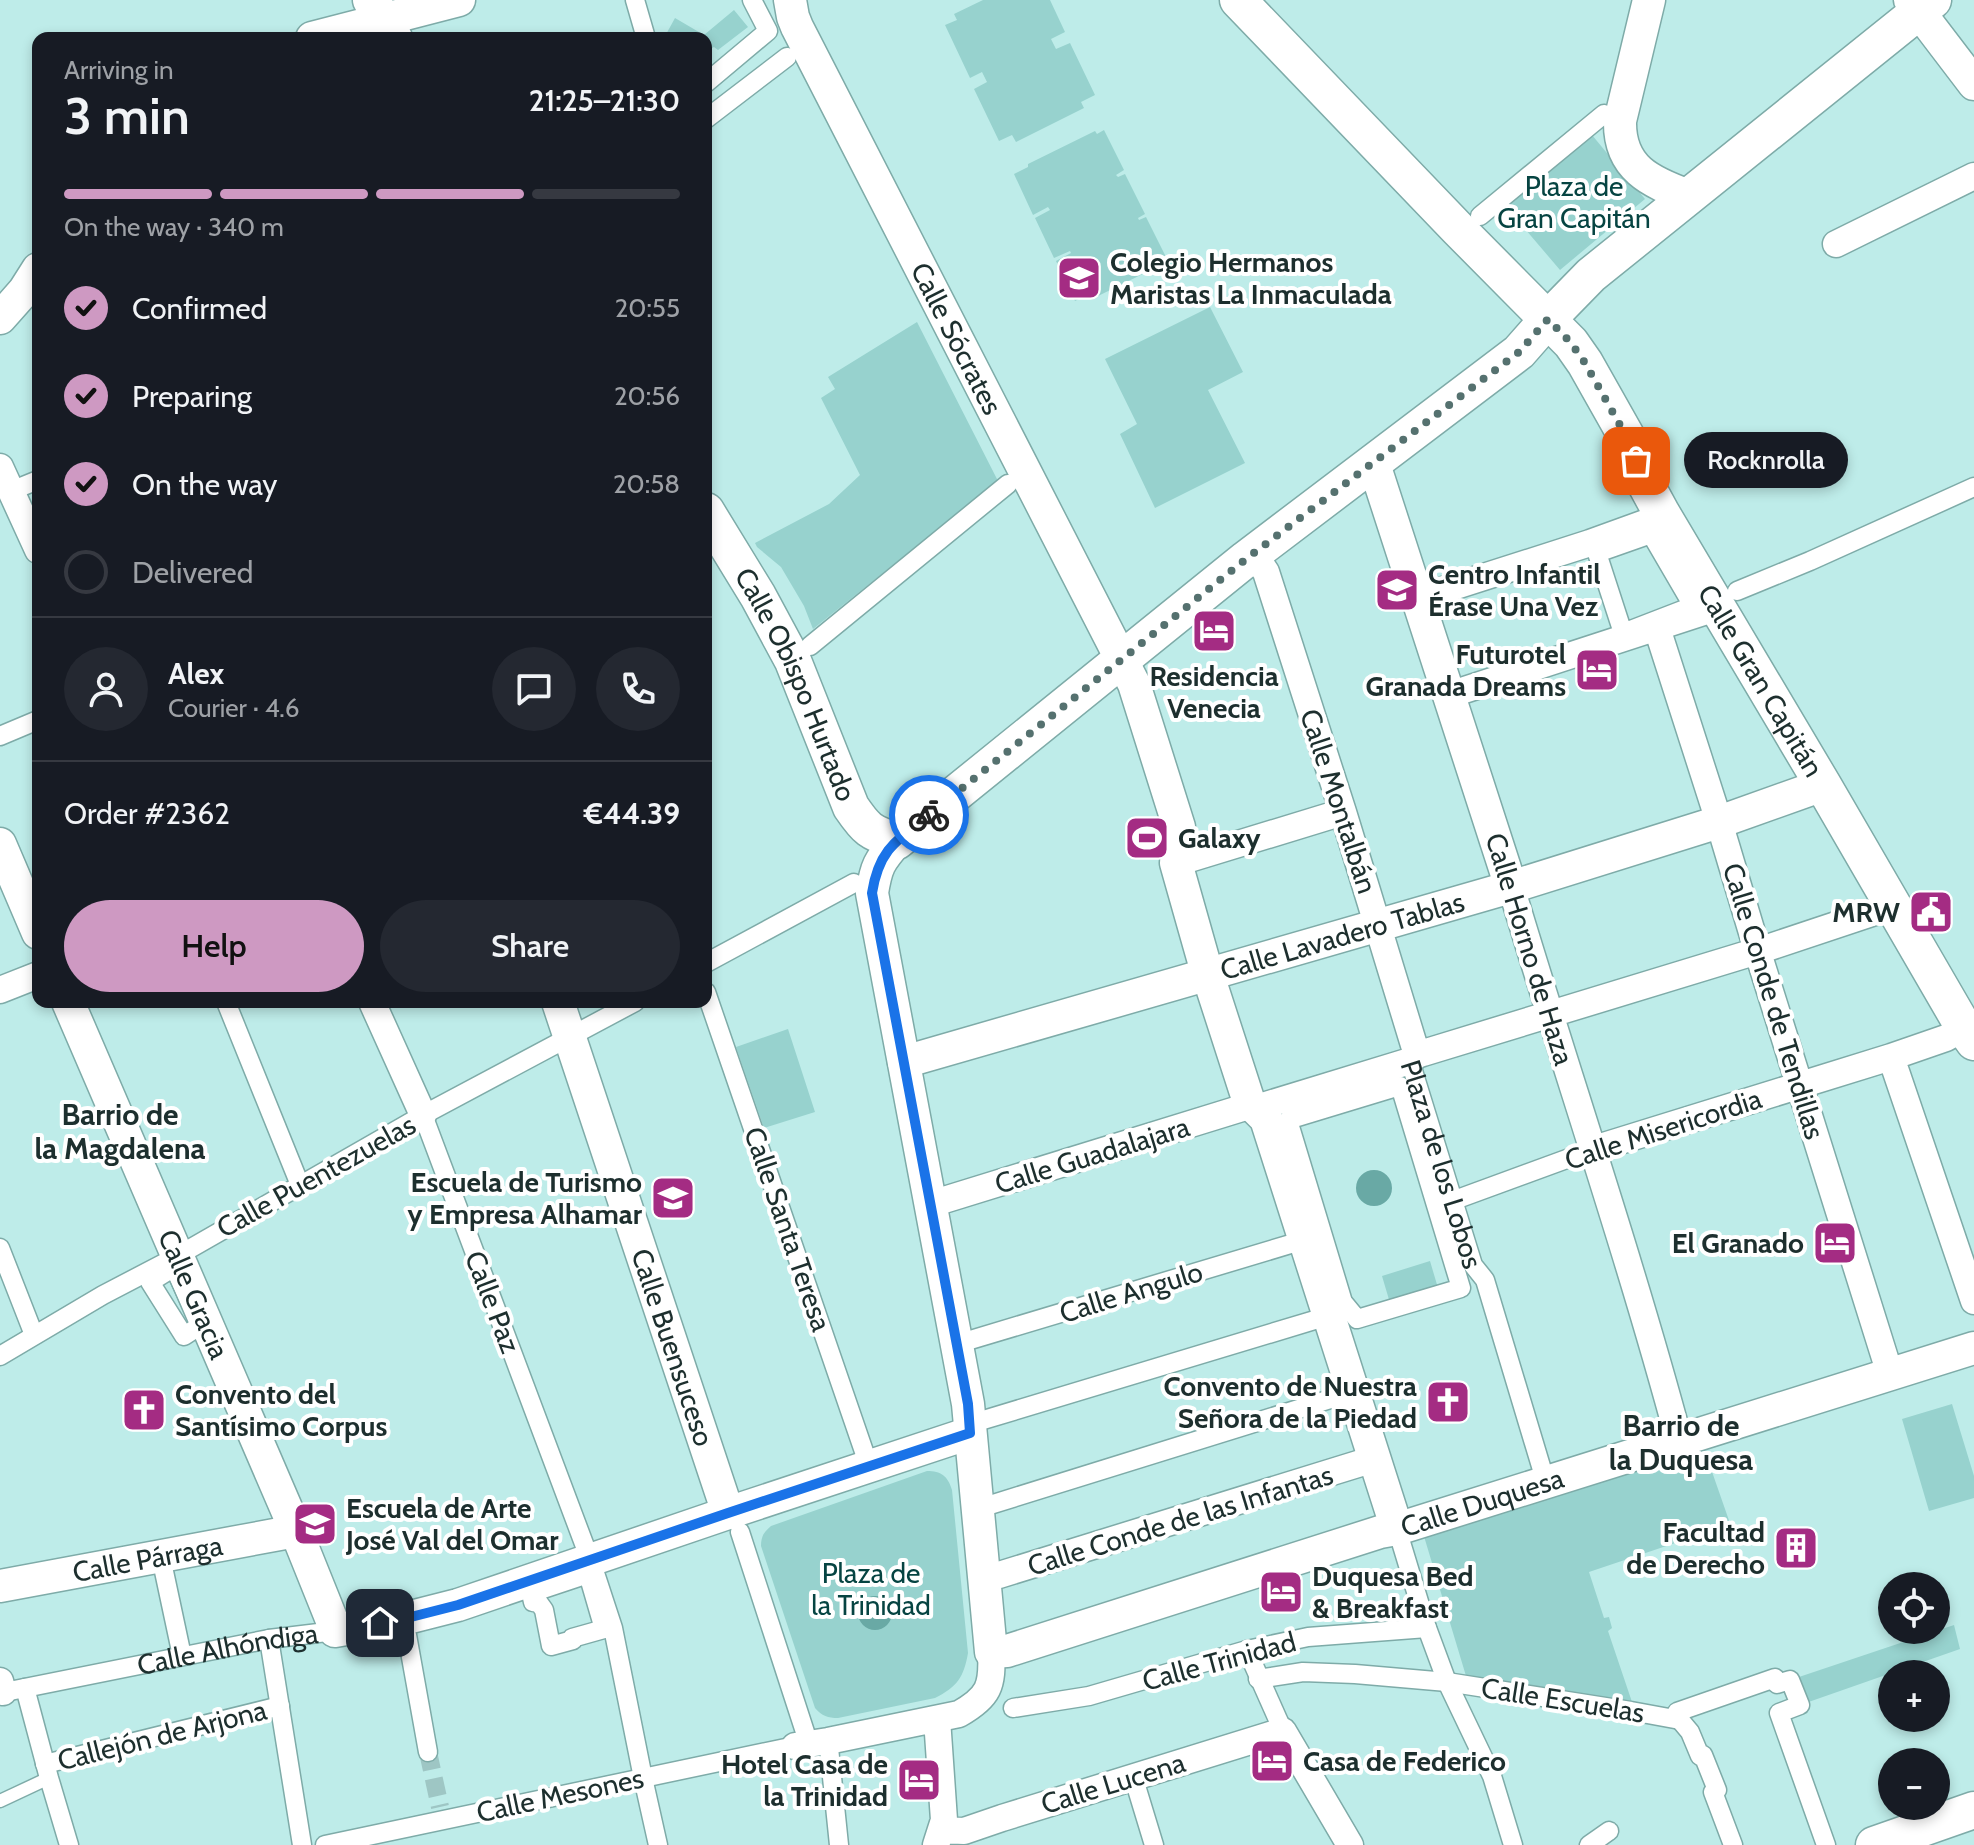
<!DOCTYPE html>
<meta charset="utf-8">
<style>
body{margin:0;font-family:Cabin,sans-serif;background:#242831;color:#f1f3f6;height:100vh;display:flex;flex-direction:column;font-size:30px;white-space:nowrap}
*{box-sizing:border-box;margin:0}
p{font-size:26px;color:#9ea1a6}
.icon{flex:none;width:44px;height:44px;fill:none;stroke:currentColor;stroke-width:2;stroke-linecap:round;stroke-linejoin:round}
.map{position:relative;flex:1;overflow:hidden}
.panel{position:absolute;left:32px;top:32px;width:680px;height:976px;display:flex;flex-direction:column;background:#171b24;border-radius:16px;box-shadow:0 4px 12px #0003}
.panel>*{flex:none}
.tools{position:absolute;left:1878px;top:1572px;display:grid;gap:16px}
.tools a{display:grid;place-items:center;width:72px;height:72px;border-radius:50%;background:#171b24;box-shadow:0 4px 12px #0003;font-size:40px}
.pin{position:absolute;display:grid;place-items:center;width:68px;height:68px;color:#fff;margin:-34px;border-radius:16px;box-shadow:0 4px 12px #0006}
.courier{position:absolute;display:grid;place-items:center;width:80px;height:80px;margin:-40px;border:6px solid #1a73e8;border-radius:50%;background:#fff;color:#222;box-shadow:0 2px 10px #0007}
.bubble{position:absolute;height:56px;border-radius:28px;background:#171b24;box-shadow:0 4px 12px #0003;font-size:26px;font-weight:600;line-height:56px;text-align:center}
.summary em{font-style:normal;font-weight:600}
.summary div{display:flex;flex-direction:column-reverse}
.summary{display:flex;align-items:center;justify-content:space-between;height:136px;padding:0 32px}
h1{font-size:52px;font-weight:600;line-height:60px}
.bar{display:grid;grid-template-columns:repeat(4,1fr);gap:12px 8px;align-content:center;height:96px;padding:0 32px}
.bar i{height:10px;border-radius:6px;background:#363941}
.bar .on{background:#ce99c2}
.bar p{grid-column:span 4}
.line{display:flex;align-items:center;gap:20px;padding:0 32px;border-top:2px solid #363941}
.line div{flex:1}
.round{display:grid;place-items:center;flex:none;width:84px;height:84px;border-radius:42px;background:#242831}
ol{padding:0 32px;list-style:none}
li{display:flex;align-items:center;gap:24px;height:88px}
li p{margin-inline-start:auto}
li .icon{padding:8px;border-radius:50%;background:#ce99c2;color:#111;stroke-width:4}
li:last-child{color:#9ea1a6}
li i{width:44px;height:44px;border:4px solid #363941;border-radius:50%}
.cta{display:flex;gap:16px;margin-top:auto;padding:16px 32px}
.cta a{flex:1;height:92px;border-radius:48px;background:#ce99c2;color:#111;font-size:32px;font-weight:600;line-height:92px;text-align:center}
.cta a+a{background:#242831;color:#f1f3f6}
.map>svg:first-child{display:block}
.green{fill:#97d2ce}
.water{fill:#69a9a5}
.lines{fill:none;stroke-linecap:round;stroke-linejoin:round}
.pedestrian-tunnel{stroke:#9ec6c4;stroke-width:18;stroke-dasharray:18 9;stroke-linecap:butt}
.service-casing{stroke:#7eaba8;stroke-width:15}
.pedestrian-casing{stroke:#7eaba8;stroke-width:21}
.minor-casing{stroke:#7eaba8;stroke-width:29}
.tertiary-casing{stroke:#7eaba8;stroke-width:35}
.secondary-casing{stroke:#7eaba8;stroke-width:39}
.service{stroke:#fff;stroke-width:12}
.pedestrian{stroke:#fff;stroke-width:18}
.minor{stroke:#fff;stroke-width:26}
.tertiary{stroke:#fff;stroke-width:32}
.secondary{stroke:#fff;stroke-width:36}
.done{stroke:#55716f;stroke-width:8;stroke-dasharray:0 14.4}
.route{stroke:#1a73e8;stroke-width:10}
.labels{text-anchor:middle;stroke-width:8;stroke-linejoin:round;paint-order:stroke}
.park-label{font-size:28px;fill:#064442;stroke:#fff}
.poi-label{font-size:28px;font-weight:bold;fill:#1d2f2e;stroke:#fff;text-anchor:start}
.street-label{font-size:28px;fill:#1d2f2e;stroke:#fff}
.neighbourhood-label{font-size:30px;font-weight:bold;fill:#1d2f2e;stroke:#fff}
</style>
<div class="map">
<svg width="1974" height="1845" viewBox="0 0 1974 1845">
<rect width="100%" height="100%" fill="#beece9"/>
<!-- green -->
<path class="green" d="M 983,0 L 1050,0 L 1065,32 L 1051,39 L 1056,49 L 1070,43 L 1095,95 L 1081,102 L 1084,108 L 1016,142 L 1012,135 L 999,141 L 974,89 L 987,82 L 982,72 L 970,78 L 945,25 L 957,20 L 954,14 Z
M 734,10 L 748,27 L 718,50 L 714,47 L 706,51 L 706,38 L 664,38 L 675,18 L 704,35 Z
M 1104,130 L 1124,170 L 1116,175 L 1118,177 L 1125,174 L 1145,214 L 1138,218 L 1139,220 L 1146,217 L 1166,257 L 1159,261 L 1161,265 L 1094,298 L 1091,293 L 1075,301 L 1056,261 L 1071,253 L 1070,251 L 1054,258 L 1035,218 L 1050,210 L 1048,207 L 1033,215 L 1014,174 L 1028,167 L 1028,164 L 1095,131 L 1097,134 Z
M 1592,135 L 1645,199 L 1560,270 L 1503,203 Z
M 1210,307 L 1243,372 L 1208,390 L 1245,463 L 1155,508 L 1120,434 L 1137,424 L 1105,359 Z
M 917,322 L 998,481 L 813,629 L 804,606 L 781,567 L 757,547 L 755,543 L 829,504 L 860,475 L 821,398 L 835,389 L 828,377 Z
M 788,1029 L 815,1112 L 764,1128 L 736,1047 Z
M 1430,1261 L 1438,1288 L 1390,1303 L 1382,1276 Z
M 1952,1404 L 1974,1476 L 1974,1498 L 1929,1511 L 1902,1419 Z
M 1703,1446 L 1732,1529 L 1695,1540 L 1693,1537 L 1589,1572 L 1604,1618 L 1609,1617 L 1612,1628 L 1608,1631 L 1632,1702 L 1466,1676 L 1423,1533 Z
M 927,1471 C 941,1471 948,1476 952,1490 L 968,1653 C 964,1677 957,1687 935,1698 L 838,1718 C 828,1718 822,1716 815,1708 L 761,1546 C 761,1536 764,1532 771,1526 Z
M 1954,1625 L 1960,1649 L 1800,1705 L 1790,1680 Z"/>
<!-- water -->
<path class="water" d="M1356 1188a18 18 0 1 1 36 0a18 18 0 1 1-36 0Z
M858 1613a17 17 0 1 1 34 0a17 17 0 1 1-34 0Z"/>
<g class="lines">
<!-- pedestrian-tunnel -->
<path class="pedestrian-tunnel" d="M 428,1752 L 440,1807"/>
<!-- service casing -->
<g class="service-casing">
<path id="service" d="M 0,1801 L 49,1778"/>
</g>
<!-- pedestrian casing -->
<g class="pedestrian-casing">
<g id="pedestrian">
<path d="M 635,0 L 646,38"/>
<path d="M 706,83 L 768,31 L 752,0"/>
<path d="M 706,119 L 787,57"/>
<path d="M 1480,216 L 1604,114"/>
<path d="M 11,491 L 38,480"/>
<path d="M 1651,534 L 1693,606 L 1623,633 L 1597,553 Z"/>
<path d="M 1737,591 L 1810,561 L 1974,487"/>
<path d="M 810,646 L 1008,484"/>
<path d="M 0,736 L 38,720"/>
<path d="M 706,963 L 854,883"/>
<path d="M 706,992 L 869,1466"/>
<path d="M 226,1002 L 300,1185"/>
<path id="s1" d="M 1410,1061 L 1473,1265 L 1485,1280 L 1546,1483"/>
<path d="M 1400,1086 L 1461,1288 L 1357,1319 L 1343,1302 L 1288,1120 Z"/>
<path d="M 423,1115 L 595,1573 L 613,1628 L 643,1778 L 658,1845"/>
<path d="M 1452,1201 L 1594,1149"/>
<path d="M 0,1248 L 34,1335"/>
<path d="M 174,1267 L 201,1325 L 184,1336 L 150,1282 Z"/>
<path d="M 957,1344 L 1304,1240"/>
<path d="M 0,1356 L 103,1295 L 172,1259 L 423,1115 L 635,1002"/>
<path d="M 980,1421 L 1328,1316"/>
<path d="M 977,1509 L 1353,1392"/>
<path d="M 1397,1529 L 1427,1628 L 1447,1682 L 1492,1776 L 1513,1845"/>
<path d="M 740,1532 L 805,1732"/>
<path d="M 162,1562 L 182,1656"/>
<path d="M 588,1574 L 604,1629 L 572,1638 L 573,1640 L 551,1646 L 544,1610 L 539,1603 L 533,1602 L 531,1593 Z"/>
<path d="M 407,1635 L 428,1752"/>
<path d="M 269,1639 L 302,1845"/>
<path d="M 1247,1650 L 1283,1731"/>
<path d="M 1258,1679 L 1303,1672 L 1355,1674 L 1447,1682 L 1631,1711 L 1680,1720"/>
<path d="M 25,1688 L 49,1778 L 69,1845"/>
<path id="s2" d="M 0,1693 L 269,1639 L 335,1631"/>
<path d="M 1013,1708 L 1089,1696 L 1247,1650 L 1308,1637 L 1427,1628"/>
<path d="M 829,1748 L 839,1845"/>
<path d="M 45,1764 L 280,1706"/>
<path d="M 1133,1776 L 1154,1845"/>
<path d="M 325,1845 L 795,1746"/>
<path d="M 1589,1845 L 1609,1831"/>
<path d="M 1733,1845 L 1713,1792 L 1717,1790 L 1703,1755 L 1700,1756 L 1690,1732 L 1680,1720 L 1677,1712 L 1775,1678 L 1777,1684 L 1790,1680 L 1800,1705 L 1779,1713 L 1826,1845"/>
</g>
</g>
<!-- minor casing -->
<g class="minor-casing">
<path id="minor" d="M 1836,244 L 1974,176
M 0,467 L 38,550
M 1246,559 L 1262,566 L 1266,572 L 1343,812 L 1417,1055
M 1418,598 L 1590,543 L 1648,522 L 1662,514
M 1657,628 L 1716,812 L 1759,956 L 1890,1374
M 1449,695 L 1716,608
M 1176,863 L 1343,812
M 1511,887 C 1566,1071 1629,1254 1679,1440
M 0,990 L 38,975
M 372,1002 L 423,1115
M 1891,1057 L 1974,1301
M 1259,1112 L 1266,1105 L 1410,1061 L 1417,1055 L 1423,1053 L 1764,949 L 1893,906
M 1594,1149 L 1891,1057 L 1946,1038 L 1964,1028
M 931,1204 L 1252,1105
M 984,1577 L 999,1575 L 1374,1459
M 0,1681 L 3,1692
M 795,1746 L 828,1741 L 959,1714 C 989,1697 993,1686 991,1652
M 942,1830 L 964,1831 L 1002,1818 L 1283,1731 L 1350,1845
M 936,1845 L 944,1820 L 937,1719"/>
</g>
<!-- tertiary casing -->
<g class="tertiary-casing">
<g id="tertiary">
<path id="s3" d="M 790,0 L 793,17 L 797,27 L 1134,684 L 1179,827 L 1176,863 L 1206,969 L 1249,1102 L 1266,1119 L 1397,1529"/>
<path d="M 1649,0 L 1620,121 C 1619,168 1650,182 1689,196"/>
<path d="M 1910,0 L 1974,84"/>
<path d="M 312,38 L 459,0"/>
<path d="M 0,318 L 24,291 L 38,269"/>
<path d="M 1373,461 L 1511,887"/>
<path id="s4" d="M 897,841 C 879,861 876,867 872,893 L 968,1404 L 991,1652 L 1007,1651 L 1380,1532 L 1397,1529 L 1974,1348"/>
<path d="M 0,844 L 38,933"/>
<path id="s5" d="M 68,1002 L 296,1531 L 333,1623 L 335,1631 L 403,1619 L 458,1605 L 728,1513 L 970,1433"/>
<path id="s6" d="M 558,1002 L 728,1513"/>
<path id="s7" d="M 904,1062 L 1511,887 L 1719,822 L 1823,785"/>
<path id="s8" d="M 0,1586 L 296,1531"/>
</g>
</g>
<!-- secondary casing -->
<g class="secondary-casing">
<g id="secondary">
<path d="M 371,0 L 394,38"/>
<path id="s9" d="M 1238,0 L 1458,229 L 1571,343 L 1585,363 L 1629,441 L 1644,481 L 1662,514 L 1823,785 L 1964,1028 L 1974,1042"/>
<path id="s10" d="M 706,511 L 758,596 L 793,661 L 851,807 C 866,829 870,833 897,841 L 1246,559 L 1519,352 L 1548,319 L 1591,275 L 1933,0"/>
<path d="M 1874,1845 L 1974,1810"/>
</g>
</g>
<!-- service -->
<use href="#service" class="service"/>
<!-- pedestrian -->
<use href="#pedestrian" class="pedestrian"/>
<!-- minor -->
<use href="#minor" class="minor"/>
<!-- tertiary -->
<use href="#tertiary" class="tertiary"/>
<!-- secondary -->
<use href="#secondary" class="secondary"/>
</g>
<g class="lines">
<!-- done -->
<path class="done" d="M 929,815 L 1246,559 L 1519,352 L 1548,319 L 1571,343 L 1585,363 L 1629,441 L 1636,461"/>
<!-- route -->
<path class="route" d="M 380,1623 L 403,1619 L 458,1605 L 728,1513 L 970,1433 L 968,1404 L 872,893 C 879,849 897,840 929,815"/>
</g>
<!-- icons -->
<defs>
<g id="school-square" transform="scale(2.3)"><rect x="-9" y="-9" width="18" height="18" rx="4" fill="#a42c83" stroke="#fff"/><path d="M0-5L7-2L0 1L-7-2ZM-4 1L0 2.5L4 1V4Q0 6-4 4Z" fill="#fff"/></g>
<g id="hotel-square" transform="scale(2.3)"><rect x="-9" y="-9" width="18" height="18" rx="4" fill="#a42c83" stroke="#fff"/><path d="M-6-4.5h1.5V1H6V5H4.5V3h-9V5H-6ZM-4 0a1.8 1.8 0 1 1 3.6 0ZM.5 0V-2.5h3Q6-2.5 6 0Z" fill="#fff"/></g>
<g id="stadium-square" transform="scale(2.3)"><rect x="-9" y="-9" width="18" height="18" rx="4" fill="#a42c83" stroke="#fff"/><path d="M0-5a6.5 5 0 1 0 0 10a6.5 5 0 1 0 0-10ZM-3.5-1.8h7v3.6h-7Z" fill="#fff"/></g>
<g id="civic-square" transform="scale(2.3)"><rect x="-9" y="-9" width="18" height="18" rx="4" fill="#a42c83" stroke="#fff"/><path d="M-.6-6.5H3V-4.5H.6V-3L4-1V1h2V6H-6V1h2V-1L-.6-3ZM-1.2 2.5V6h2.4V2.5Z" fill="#fff"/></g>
<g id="university-square" transform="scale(2.3)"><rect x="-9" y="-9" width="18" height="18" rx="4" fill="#a42c83" stroke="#fff"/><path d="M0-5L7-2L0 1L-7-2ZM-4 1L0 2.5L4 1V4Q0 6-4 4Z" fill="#fff"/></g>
<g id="church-square" transform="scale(2.3)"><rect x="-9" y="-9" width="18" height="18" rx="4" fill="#a42c83" stroke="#fff"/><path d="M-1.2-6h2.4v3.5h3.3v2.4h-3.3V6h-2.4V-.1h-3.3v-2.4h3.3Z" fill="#fff"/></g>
<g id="building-square" transform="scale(2.3)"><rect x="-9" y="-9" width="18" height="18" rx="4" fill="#a42c83" stroke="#fff"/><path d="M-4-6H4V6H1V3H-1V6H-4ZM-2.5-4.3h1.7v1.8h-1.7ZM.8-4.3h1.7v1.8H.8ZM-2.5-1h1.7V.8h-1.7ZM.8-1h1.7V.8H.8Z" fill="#fff"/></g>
</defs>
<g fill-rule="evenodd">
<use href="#school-square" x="1079" y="278"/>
<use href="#school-square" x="1397" y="590"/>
<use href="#hotel-square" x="1214" y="631"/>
<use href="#hotel-square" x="1597" y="670"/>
<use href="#stadium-square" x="1147" y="838"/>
<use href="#civic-square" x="1931" y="912"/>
<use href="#university-square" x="673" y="1198"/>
<use href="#hotel-square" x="1835" y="1243"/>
<use href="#church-square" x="1448" y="1402"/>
<use href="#church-square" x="144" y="1410"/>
<use href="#university-square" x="315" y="1524"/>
<use href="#building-square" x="1796" y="1548"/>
<use href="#hotel-square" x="1281" y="1592"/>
<use href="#hotel-square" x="1272" y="1761"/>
<use href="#hotel-square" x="919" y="1780"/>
</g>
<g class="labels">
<!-- park labels -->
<g class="park-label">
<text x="1574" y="196">Plaza de<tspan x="1574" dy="32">Gran Capitán</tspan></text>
<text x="871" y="1583">Plaza de<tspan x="871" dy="32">la Trinidad</tspan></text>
</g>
<!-- poi labels -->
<g class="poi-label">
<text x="1110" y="272">Colegio Hermanos<tspan x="1110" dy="32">Maristas La Inmaculada</tspan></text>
<text x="1428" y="584">Centro Infantil<tspan x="1428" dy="32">Érase Una Vez</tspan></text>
<text x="1566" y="664" text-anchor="end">Futurotel<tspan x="1566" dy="32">Granada Dreams</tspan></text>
<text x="1214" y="686" text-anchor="middle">Residencia<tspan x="1214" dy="32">Venecia</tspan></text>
<text x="1178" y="848">Galaxy</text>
<text x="1900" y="922" text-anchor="end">MRW</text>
<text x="642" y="1192" text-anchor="end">Escuela de Turismo<tspan x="642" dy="32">y Empresa Alhamar</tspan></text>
<text x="1804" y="1253" text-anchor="end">El Granado</text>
<text x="1417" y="1396" text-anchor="end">Convento de Nuestra<tspan x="1417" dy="32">Señora de la Piedad</tspan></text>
<text x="175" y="1404">Convento del<tspan x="175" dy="32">Santísimo Corpus</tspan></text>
<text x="346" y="1518">Escuela de Arte<tspan x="346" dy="32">José Val del Omar</tspan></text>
<text x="1765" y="1542" text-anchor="end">Facultad<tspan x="1765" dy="32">de Derecho</tspan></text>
<text x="1312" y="1586">Duquesa Bed<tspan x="1312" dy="32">&amp; Breakfast</tspan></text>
<text x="1303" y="1771">Casa de Federico</text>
<text x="888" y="1774" text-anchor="end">Hotel Casa de<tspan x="888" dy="32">la Trinidad</tspan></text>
</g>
<!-- street labels -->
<g class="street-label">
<text dy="10" stroke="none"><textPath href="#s3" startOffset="378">Calle Sócrates</textPath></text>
<text dy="10" stroke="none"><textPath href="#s9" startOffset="866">Calle Gran Capitán</textPath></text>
<text dy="10" stroke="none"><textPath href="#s10" startOffset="196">Calle Obispo Hurtado</textPath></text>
<text transform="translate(1339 801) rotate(72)" y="10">Calle Montalbán</text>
<text dy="10" stroke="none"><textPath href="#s7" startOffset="456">Calle Lavadero Tablas</textPath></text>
<text transform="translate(1530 949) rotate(73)" y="10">Calle Horno de Haza</text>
<text transform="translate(1774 1001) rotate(73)" y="10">Calle Conde de Tendillas</text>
<text transform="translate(1663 1129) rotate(-18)" y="10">Calle Misericordia</text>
<text transform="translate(1092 1155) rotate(-17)" y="10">Calle Guadalajara</text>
<text dy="10" stroke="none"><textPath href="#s1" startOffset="108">Plaza de los Lobos</textPath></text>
<text transform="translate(316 1176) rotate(-29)" y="10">Calle Puentezuelas</text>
<text transform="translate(788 1229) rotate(71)" y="10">Calle Santa Teresa</text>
<text transform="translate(1131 1292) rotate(-17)" y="10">Calle Angulo</text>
<text dy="10" stroke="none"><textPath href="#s5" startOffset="318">Calle Gracia</textPath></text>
<text transform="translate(493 1302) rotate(69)" y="10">Calle Paz</text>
<text dy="10" stroke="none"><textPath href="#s6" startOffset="364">Calle Buensuceso</textPath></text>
<text dy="10" stroke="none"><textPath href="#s4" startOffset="1342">Calle Duquesa</textPath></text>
<text transform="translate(1180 1520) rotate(-17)" y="10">Calle Conde de las Infantas</text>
<text dy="10" stroke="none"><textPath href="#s8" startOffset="150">Calle Párraga</textPath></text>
<text dy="10" stroke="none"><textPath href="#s2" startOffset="232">Calle Alhóndiga</textPath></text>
<text transform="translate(1219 1661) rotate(-15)" y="10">Calle Trinidad</text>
<text transform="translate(1563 1700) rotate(9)" y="10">Calle Escuelas</text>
<text transform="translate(162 1735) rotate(-14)" y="10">Callejón de Arjona</text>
<text transform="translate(1113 1783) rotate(-17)" y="10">Calle Lucena</text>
<text transform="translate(560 1795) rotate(-12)" y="10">Calle Mesones</text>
</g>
<!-- neighbourhood labels -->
<g class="neighbourhood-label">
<text x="120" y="1125">Barrio de<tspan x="120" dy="34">la Magdalena</tspan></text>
<text x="1681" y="1436">Barrio de<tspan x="1681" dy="34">la Duquesa</tspan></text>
</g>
</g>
</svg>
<div class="tools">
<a><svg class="icon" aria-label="locate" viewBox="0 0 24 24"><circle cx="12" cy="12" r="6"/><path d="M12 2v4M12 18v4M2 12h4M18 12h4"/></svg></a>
<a>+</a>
<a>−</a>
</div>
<div class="pin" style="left:1636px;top:461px;background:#ea580c"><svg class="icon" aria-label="bag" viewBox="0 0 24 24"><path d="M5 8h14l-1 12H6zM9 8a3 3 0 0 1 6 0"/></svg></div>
<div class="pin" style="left:380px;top:1623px;background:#1f2937"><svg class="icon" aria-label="home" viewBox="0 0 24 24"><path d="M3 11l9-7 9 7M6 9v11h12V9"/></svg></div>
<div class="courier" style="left:929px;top:815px"><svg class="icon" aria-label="bike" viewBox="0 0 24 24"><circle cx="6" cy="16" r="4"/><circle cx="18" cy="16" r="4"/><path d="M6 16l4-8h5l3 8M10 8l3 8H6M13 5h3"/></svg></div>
<div class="bubble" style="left:1684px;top:432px;width:164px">Rocknrolla</div>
<section class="panel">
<div class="summary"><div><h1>3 min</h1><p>Arriving in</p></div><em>21:25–21:30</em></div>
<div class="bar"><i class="on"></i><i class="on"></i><i class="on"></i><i></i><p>On the way · 340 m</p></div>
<ol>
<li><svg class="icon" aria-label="check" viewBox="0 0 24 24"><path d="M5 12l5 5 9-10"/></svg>Confirmed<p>20:55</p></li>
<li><svg class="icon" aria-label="check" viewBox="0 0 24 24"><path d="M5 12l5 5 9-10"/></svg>Preparing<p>20:56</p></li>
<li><svg class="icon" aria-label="check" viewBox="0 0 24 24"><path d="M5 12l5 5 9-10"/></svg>On the way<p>20:58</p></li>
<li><i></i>Delivered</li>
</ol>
<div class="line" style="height:144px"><a class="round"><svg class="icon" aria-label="person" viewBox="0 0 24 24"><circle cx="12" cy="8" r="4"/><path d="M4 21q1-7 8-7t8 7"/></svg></a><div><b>Alex</b><p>Courier · 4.6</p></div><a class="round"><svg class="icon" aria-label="chat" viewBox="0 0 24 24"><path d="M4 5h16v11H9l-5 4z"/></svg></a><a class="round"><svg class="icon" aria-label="phone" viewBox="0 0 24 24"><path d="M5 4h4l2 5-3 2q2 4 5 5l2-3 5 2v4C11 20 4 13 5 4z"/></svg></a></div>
<div class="line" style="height:104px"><div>Order #2362</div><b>€44.39</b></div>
<div class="cta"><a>Help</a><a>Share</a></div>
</section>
</div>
